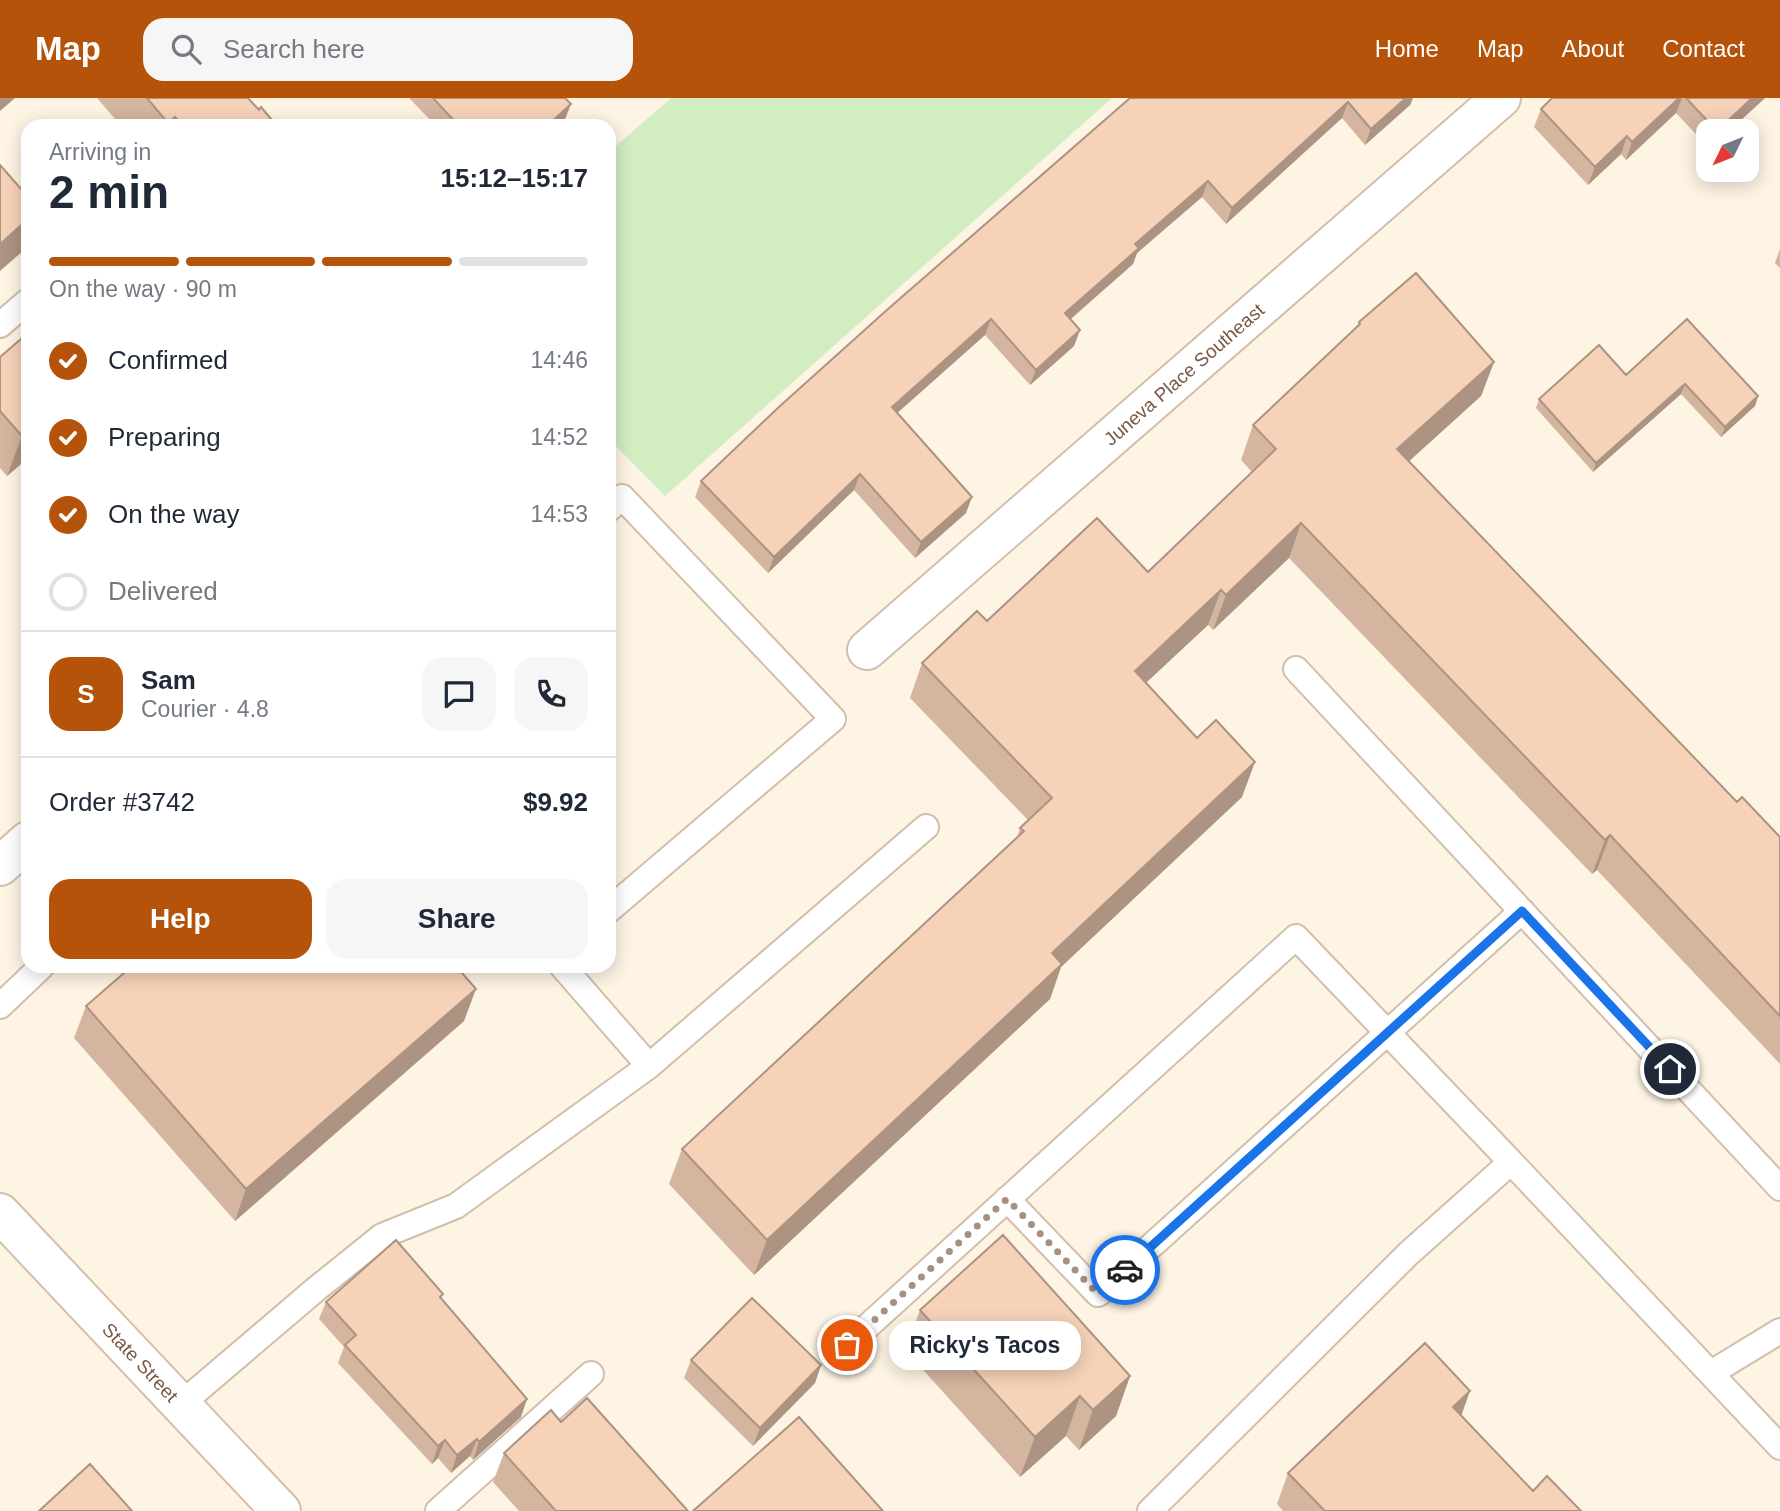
<!DOCTYPE html>
<meta charset="utf-8">
<style>
body{margin:0;font-family:Arial,sans-serif;background:#f6f6f7;color:#1f2937;height:100vh;display:flex;flex-direction:column;font-size:26px;white-space:nowrap}
*{box-sizing:border-box;margin:0}
p{font-size:23px;color:#747a83}
.icon{flex:none;width:38px;height:38px;fill:none;stroke:currentColor;stroke-width:2;stroke-linecap:round;stroke-linejoin:round}
.map{position:relative;flex:1;overflow:hidden}
.details{position:absolute;left:21px;top:21px;width:595px;height:854px;display:flex;flex-direction:column;background:#fff;border-radius:21px;box-shadow:0 4px 18px #0003}
.details>*{flex:none}
.needle{width:46px;rotate:227deg}
.buttons{position:absolute;left:1696px;top:21px;display:grid;gap:14px}
.buttons a{display:grid;place-items:center;width:63px;height:63px;border-radius:14px;background:#fff;box-shadow:0 4px 18px #0003;font-size:35px}
.pin{position:absolute;display:grid;place-items:center;width:60px;height:60px;color:#fff;margin:-30px;border:4px solid #fff;border-radius:50%;box-shadow:0 2px 7px #0007}
.courier{position:absolute;display:grid;place-items:center;width:70px;height:70px;margin:-35px;border:5px solid #1a73e8;border-radius:50%;background:#fff;color:#222;box-shadow:0 2px 9px #0007}
.bubble{position:absolute;height:49px;border-radius:21px;background:#fff;box-shadow:0 4px 18px #0003;font-size:23px;font-weight:600;line-height:49px;text-align:center}
.headline em{font-style:normal;font-weight:600}
.headline div{display:flex;flex-direction:column-reverse}
.headline{display:flex;align-items:center;justify-content:space-between;height:119px;padding:0 28px}
h1{font-size:46px;font-weight:600;line-height:52px}
.bar{display:grid;grid-template-columns:repeat(4,1fr);gap:10px 7px;align-content:center;height:84px;padding:0 28px}
.bar i{height:9px;border-radius:5px;background:#e0e1e3}
.bar .on{background:#b45309}
.bar p{grid-column:span 4}
.line{display:flex;align-items:center;gap:18px;padding:0 28px;border-top:2px solid #e0e1e3}
.line div{flex:1}
.round{display:grid;place-items:center;flex:none;width:74px;height:74px;border-radius:21px;background:#f6f6f7}
ol{padding:0 28px;list-style:none}
li{display:flex;align-items:center;gap:21px;height:77px}
li p{margin-inline-start:auto}
li .icon{padding:7px;border-radius:50%;background:#b45309;color:#fff;stroke-width:4}
li:last-child{color:#747a83}
li i{width:38px;height:38px;border:4px solid #e0e1e3;border-radius:50%}
.button{display:flex;gap:14px;margin-top:auto;padding:14px 28px}
.button a{flex:1;height:80px;border-radius:21px;background:#b45309;color:#fff;font-size:28px;font-weight:600;line-height:80px;text-align:center}
.button a+a{background:#f6f6f7;color:#1f2937}
header{display:flex;align-items:center;gap:42px;box-sizing:border-box;height:98px;padding:0 35px;background:#b45309;color:#fff}
header strong{font-size:33px}
nav{display:flex;gap:38px;margin-inline-start:auto;font-size:24px}
.search{width:490px;height:63px;background:#f6f6f7;display:flex;align-items:center;gap:18px;box-sizing:border-box;padding:0 24px;border-radius:21px;color:#747a83;font-size:26px}
.map>svg:first-child{display:block}
.green{fill:#d2edc1}
.lines{fill:none;stroke-linecap:round;stroke-linejoin:round}
.service-casing{stroke:#d3beab;stroke-width:28}
.minor-casing{stroke:#d3beab;stroke-width:42}
.secondary-casing{stroke:#d6bea9;stroke-width:42}
.service{stroke:#fff;stroke-width:24}
.minor{stroke:#fff;stroke-width:38}
.secondary{stroke:#fff;stroke-width:38}
.wall{fill:#d4b59f}
.shaded-wall{fill:#ac9382}
.building{fill:#f6d2b9;stroke:#ac9382;stroke-width:2}
.done{stroke:#a8907e;stroke-width:7;stroke-dasharray:0 12.6}
.route{stroke:#1a73e8;stroke-width:9}
.labels{text-anchor:middle;stroke-width:5;stroke-linejoin:round;paint-order:stroke}
.street-label{font-size:19px;fill:#795a47;stroke:#fff8ec}
</style>
<header>
<strong>Map</strong>
<div class="search"><svg class="icon" aria-label="search" viewBox="0 0 24 24"><circle cx="10" cy="10" r="6"/><path d="M15 15l6 6"/></svg>Search here</div>
<nav><a>Home</a><a>Map</a><a>About</a><a>Contact</a></nav>
</header>
<div class="map">
<svg width="1780" height="1413" viewBox="0 0 1780 1413">
<rect width="100%" height="100%" fill="#fef4e4"/>
<!-- green -->
<path class="green" d="M 671,0 L 1112,0 L 665,398 L 609,341 L 609,54 Z"/>
<g class="lines">
<!-- service casing -->
<g class="service-casing">
<path id="service" d="M 0,227 L 28,203
M 609,411 L 622,399 L 833,621 L 609,812
M 1296,571 L 1780,1090
M 0,908 L 42,868
M 649,968 L 926,729
M 1007,1101 L 1098,1196 L 1522,813
M 847,1247 L 1296,839 L 1511,1064
M 1711,1275 L 1780,1233
M 180,1307 L 315,1192 L 382,1138 L 456,1108 L 649,968 L 562,868
M 438,1413 L 591,1276
M 1150,1413 L 1408,1156 L 1511,1064 L 1780,1349"/>
</g>
<!-- minor casing -->
<g class="minor-casing">
<g id="minor">
<path id="s1" d="M 867,552 L 1501,0"/>
<path d="M 0,768 L 28,743"/>
</g>
</g>
<!-- secondary casing -->
<g class="secondary-casing">
<g id="secondary">
<path id="s2" d="M 0,1115 L 281,1413"/>
</g>
</g>
<!-- service -->
<use href="#service" class="service"/>
<!-- minor -->
<use href="#minor" class="minor"/>
<!-- secondary -->
<use href="#secondary" class="secondary"/>
</g>
<!-- wall -->
<path class="wall" d="M 97,0 L 248,0 L 259,12 L 277,28 L 121,28 Z
M 409,0 L 565,0 L 564,24 L 560,28 L 436,28 Z
M 1130,0 L 1413,0 L 1410,7 L 1365,47 L 1342,20 L 1226,126 L 1202,99 L 1137,155 L 1133,166 L 1070,222 L 1080,232 L 1074,248 L 1030,287 L 985,237 L 897,315 L 966,415 L 915,460 L 854,392 L 768,475 L 695,399 L 701,383 Z
M 1552,0 L 1765,0 L 1729,33 L 1708,33 L 1708,49 L 1676,15 L 1626,62 L 1621,56 L 1588,87 L 1534,29 L 1541,11 Z
M 1780,151 L 1780,170 L 1775,165 Z
M 1359,224 L 1494,264 L 1481,298 L 1409,363 L 1737,704 L 1780,739 L 1780,966 L 1597,772 L 1592,776 L 1289,460 L 1213,532 L 1208,527 L 1146,585 L 1242,699 L 1061,869 L 1050,901 L 754,1177 L 669,1086 L 682,1051 L 1017,740 L 1020,730 L 1028,722 L 910,600 L 922,565 L 987,523 L 1148,474 L 1252,374 L 1241,362 L 1253,327 L 1357,229 Z
M 0,259 L 28,360 L 7,378 L 0,370 Z
M 1626,277 L 1758,298 L 1755,308 L 1721,339 L 1681,296 L 1593,374 L 1536,310 L 1539,301 Z
M 457,869 L 464,923 L 235,1123 L 74,940 L 86,908 Z
M 442,1201 L 521,1319 L 473,1362 L 470,1358 L 451,1375 L 438,1360 L 432,1366 L 338,1265 L 344,1249 L 319,1221 L 326,1204 Z
M 920,1212 L 1130,1278 L 1116,1318 L 1079,1352 L 1066,1338 L 1020,1379 L 905,1252 Z
M 691,1262 L 821,1267 L 815,1285 L 753,1348 L 684,1280 Z
M 1461,1317 L 1533,1393 L 1581,1413 L 1283,1413 L 1277,1406 L 1288,1375 Z
M 561,1324 L 688,1413 L 519,1413 L 493,1384 L 504,1355 Z"/>
<!-- shaded-wall -->
<path class="shaded-wall" d="M 0,0 L 15,0 L 0,13 Z
M 1406,0 L 1413,0 L 1410,7 L 1365,47 L 1371,31 Z
M 1679,0 L 1682,0 L 1676,15 L 1626,62 L 1632,44 Z
M 1752,0 L 1765,0 L 1729,33 L 1717,33 Z
M 1348,4 L 1342,20 L 1226,126 L 1232,110 Z
M 571,6 L 564,24 L 560,28 L 547,28 Z
M 175,19 L 172,28 L 167,28 L 168,25 Z
M 1627,38 L 1621,56 L 1588,87 L 1595,69 Z
M 1208,83 L 1202,99 L 1137,155 L 1133,166 L 1059,231 L 1065,215 L 1135,146 Z
M 28,121 L 28,142 L 24,152 L 0,173 L 0,146 Z
M 991,221 L 985,237 L 886,325 L 892,309 Z
M 1080,232 L 1074,248 L 1030,287 L 1036,272 Z
M 1494,264 L 1481,298 L 1385,385 L 1397,351 Z
M 1685,286 L 1681,296 L 1593,374 L 1596,365 Z
M 1758,298 L 1755,308 L 1721,339 L 1725,329 Z
M 28,333 L 28,360 L 7,378 L 22,338 Z
M 860,376 L 854,392 L 768,475 L 774,459 Z
M 972,399 L 966,415 L 915,460 L 921,444 Z
M 1301,425 L 1289,460 L 1213,532 L 1226,497 Z
M 1221,492 L 1208,527 L 1122,607 L 1135,573 Z
M 1255,664 L 1242,699 L 1061,869 L 1050,901 L 754,1177 L 767,1142 L 1052,855 Z
M 1610,737 L 1597,772 L 1592,776 L 1605,742 Z
M 476,891 L 464,923 L 235,1123 L 246,1091 Z
M 821,1267 L 815,1285 L 753,1348 L 760,1330 Z
M 1130,1278 L 1116,1318 L 1079,1352 L 1093,1312 Z
M 1470,1293 L 1459,1324 L 1453,1309 Z
M 1080,1298 L 1066,1338 L 1020,1379 L 1035,1339 Z
M 527,1301 L 521,1319 L 473,1362 L 479,1344 Z
M 477,1341 L 470,1358 L 451,1375 L 457,1357 Z
M 445,1342 L 438,1360 L 432,1366 L 438,1348 Z"/>
<!-- building -->
<path class="building" d="M 147,0 L 248,0 L 259,12 L 261,9 L 277,28 L 183,28 L 175,19 L 168,25 Z
M 433,0 L 565,0 L 571,6 L 547,28 L 459,28 Z
M 1130,0 L 1406,0 L 1371,31 L 1348,4 L 1232,110 L 1208,83 L 1135,146 L 1139,150 L 1065,215 L 1080,232 L 1036,272 L 991,221 L 892,309 L 972,399 L 921,444 L 860,376 L 774,459 L 701,383 L 780,308 L 888,211 Z
M 1552,0 L 1679,0 L 1632,44 L 1627,38 L 1595,69 L 1541,11 Z
M 1686,0 L 1752,0 L 1717,33 Z
M 0,67 L 28,99 L 28,121 L 0,146 Z
M 1416,175 L 1494,264 L 1397,351 L 1737,704 L 1742,699 L 1780,739 L 1780,918 L 1610,737 L 1605,742 L 1301,425 L 1226,497 L 1221,492 L 1135,573 L 1197,640 L 1216,622 L 1255,664 L 1052,855 L 1062,866 L 767,1142 L 682,1051 L 1024,733 L 1020,730 L 1052,700 L 922,565 L 977,513 L 987,523 L 1097,420 L 1148,474 L 1276,351 L 1253,327 L 1360,226 L 1359,224 Z
M 1687,221 L 1758,298 L 1725,329 L 1685,286 L 1596,365 L 1539,301 L 1599,247 L 1626,277 Z
M 28,235 L 28,333 L 22,338 L 0,313 L 0,259 Z
M 132,868 L 456,868 L 476,891 L 246,1091 L 86,908 Z
M 1003,1137 L 1130,1278 L 1093,1312 L 1080,1298 L 1035,1339 L 920,1212 Z
M 396,1142 L 443,1196 L 440,1199 L 527,1301 L 479,1344 L 477,1341 L 457,1357 L 445,1342 L 438,1348 L 345,1247 L 356,1237 L 326,1204 Z
M 752,1200 L 821,1267 L 760,1330 L 691,1262 Z
M 1425,1245 L 1470,1293 L 1453,1309 L 1533,1393 L 1547,1378 L 1581,1413 L 1325,1413 L 1288,1375 Z
M 587,1300 L 688,1413 L 556,1413 L 504,1355 L 551,1312 L 561,1324 Z
M 799,1319 L 883,1413 L 693,1413 Z
M 90,1366 L 132,1413 L 39,1413 Z"/>
<g class="lines">
<!-- done -->
<path class="done" d="M 847,1247 L 1007,1101 L 1098,1196 L 1125,1172"/>
<!-- route -->
<path class="route" d="M 1125,1172 L 1522,813 L 1670,971"/>
</g>
<g class="labels">
<!-- street labels -->
<g class="street-label">
<text dy="7" stroke="none"><textPath href="#s1" startOffset="420">Juneva Place Southeast</textPath></text>
<text dy="7" stroke="none"><textPath href="#s2" startOffset="205">State Street</textPath></text>
</g>
</g>
</svg>
<div class="buttons">
<a><svg class="needle" viewBox="-14 -14 28 28"><path d="M0-13l5 13h-10z" fill="#e53935"/><path d="M0 13l5-13h-10z" fill="#747a83"/></svg></a>
</div>
<div class="pin" style="left:847px;top:1247px;background:#ea580c"><svg class="icon" aria-label="bag" viewBox="0 0 24 24"><path d="M5 8h14l-1 12H6zM9 8a3 3 0 0 1 6 0"/></svg></div>
<div class="pin" style="left:1670px;top:971px;background:#1f2937"><svg class="icon" aria-label="home" viewBox="0 0 24 24"><path d="M3 11l9-7 9 7M6 9v11h12V9"/></svg></div>
<div class="courier" style="left:1125px;top:1172px"><svg class="icon" aria-label="car" viewBox="0 0 24 24"><path d="M5 17H2v-5l4-1 3-4h7l3 4 3 1v5h-3M9 17h6M6 11h13"/><circle cx="7" cy="17" r="2"/><circle cx="17" cy="17" r="2"/></svg></div>
<div class="bubble" style="left:889px;top:1223px;width:192px">Ricky's Tacos</div>
<section class="details">
<div class="headline"><div><h1>2 min</h1><p>Arriving in</p></div><em>15:12–15:17</em></div>
<div class="bar"><i class="on"></i><i class="on"></i><i class="on"></i><i></i><p>On the way · 90 m</p></div>
<ol>
<li><svg class="icon" aria-label="check" viewBox="0 0 24 24"><path d="M5 12l5 5 9-10"/></svg>Confirmed<p>14:46</p></li>
<li><svg class="icon" aria-label="check" viewBox="0 0 24 24"><path d="M5 12l5 5 9-10"/></svg>Preparing<p>14:52</p></li>
<li><svg class="icon" aria-label="check" viewBox="0 0 24 24"><path d="M5 12l5 5 9-10"/></svg>On the way<p>14:53</p></li>
<li><i></i>Delivered</li>
</ol>
<div class="line" style="height:126px"><b class="round" style="background:#b45309;color:#fff">S</b><div><b>Sam</b><p>Courier · 4.8</p></div><a class="round"><svg class="icon" aria-label="chat" viewBox="0 0 24 24"><path d="M4 5h16v11H9l-5 4z"/></svg></a><a class="round"><svg class="icon" aria-label="phone" viewBox="0 0 24 24"><path d="M5 4h4l2 5-3 2q2 4 5 5l2-3 5 2v4C11 20 4 13 5 4z"/></svg></a></div>
<div class="line" style="height:91px"><div>Order #3742</div><b>$9.92</b></div>
<div class="button"><a>Help</a><a>Share</a></div>
</section>
</div>
